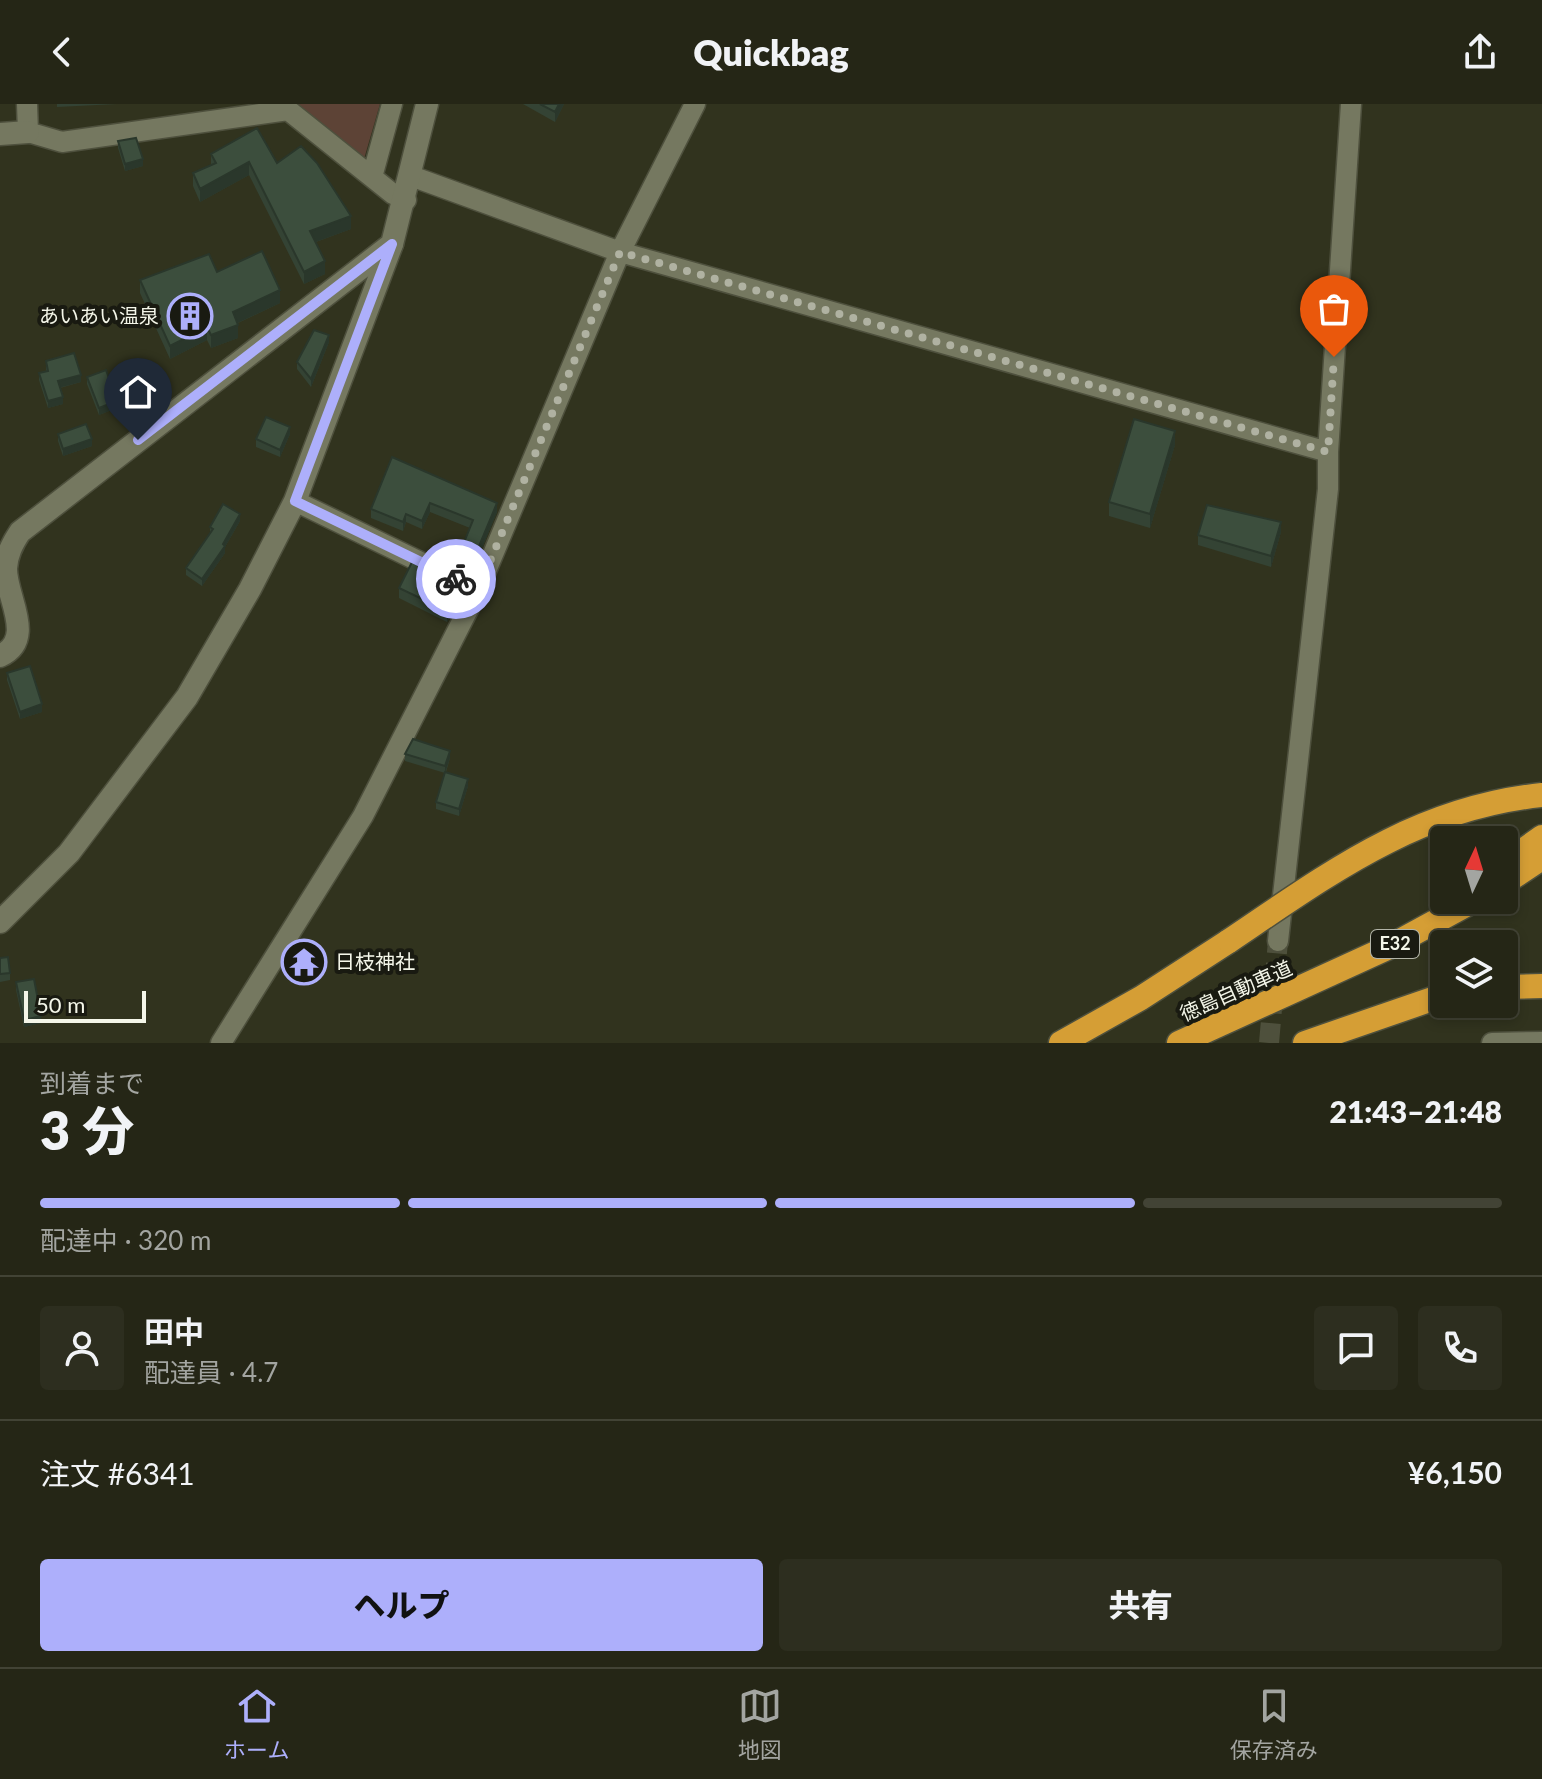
<!DOCTYPE html>
<html lang="ja">
<meta charset="utf-8">
<style>
body{margin:0;font-family:Lato,"Noto Sans JP",sans-serif;background:#2d2e1f;color:#f1f3f6;height:100vh;display:flex;flex-direction:column;font-size:30px;white-space:nowrap}
*{box-sizing:border-box;margin:0}
p{font-size:26px;color:#a3a5a1}
.icon{flex:none;width:44px;height:44px;fill:none;stroke:currentColor;stroke-width:2;stroke-linecap:round;stroke-linejoin:round}
.map{position:relative;height:939px;overflow:hidden}
.drawer{display:flex;flex-direction:column;background:#252616;flex:1}
.drawer>*{flex:none}
.needle{width:52px;rotate:4deg}
.tools{position:absolute;left:1430px;top:722px;display:grid;gap:16px}
.tools a{display:grid;place-items:center;width:88px;height:88px;border-radius:8px;background:#252616;box-shadow:0 4px 12px #0003,0 0 0 2px #424335;font-size:40px}
.scale{position:absolute;left:24px;bottom:20px;width:122px;box-sizing:border-box;padding-left:8px;border:4px solid #f4f6e9;border-top:0;font-size:22px;line-height:28px;white-space:nowrap;color:#f4f6e9;-webkit-text-stroke:6px #191a11;paint-order:stroke}
.pin{position:absolute;display:grid;place-items:center;width:68px;height:68px;color:#fff;margin:-82px -34px;border-radius:50% 50% 50% 0;rotate:-45deg;box-shadow:0 0 8px #0007}
.pin .icon{rotate:45deg}
.courier{position:absolute;display:grid;place-items:center;width:80px;height:80px;margin:-40px;border:6px solid #adaffb;border-radius:50%;background:#fff;color:#222;box-shadow:0 2px 10px #0007}
.head em{font-style:normal;font-weight:800}
.head div{display:flex;flex-direction:column-reverse}
.head{display:flex;align-items:center;justify-content:space-between;height:136px;padding:0 40px}
h1{font-size:52px;font-weight:800;line-height:60px}
.bar{display:grid;grid-template-columns:repeat(4,1fr);gap:12px 8px;align-content:center;height:96px;padding:0 40px}
.bar i{height:10px;border-radius:6px;background:#424335}
.bar .on{background:#adaffb}
.bar p{grid-column:span 4}
.line{display:flex;align-items:center;gap:20px;padding:0 40px;border-top:2px solid #424335}
.line div{flex:1}
.round{display:grid;place-items:center;flex:none;width:84px;height:84px;border-radius:8px;background:#2d2e1f}
.button{display:flex;gap:16px;margin-top:auto;padding:16px 40px}
.button a{flex:1;height:92px;border-radius:8px;background:#adaffb;color:#111;font-size:32px;font-weight:800;line-height:92px;text-align:center}
.button a+a{background:#2d2e1f;color:#f1f3f6}
header{display:flex;justify-content:space-between;align-items:center;height:104px;padding:0 40px;background:#252616;font-size:36px;font-weight:800}
.tab-bar{display:flex;justify-content:space-around;align-items:center;height:112px;border-top:2px solid #424335;background:#252616;font-size:22px;color:#a3a5a1}
.tab-bar a{display:grid;justify-items:center;gap:4px}
.tab-bar .on{color:#adaffb}
.map>svg:first-child{display:block}
.green{fill:#5d4336}
.lines{fill:none;stroke-linecap:round;stroke-linejoin:round}
.minor-tunnel{stroke:#4e503c;stroke-width:20;stroke-dasharray:20 10;stroke-linecap:butt}
.minor-casing{stroke:#4e503d;stroke-width:23}
.tertiary-casing{stroke:#4e503d;stroke-width:25}
.secondary-casing{stroke:#4e503d;stroke-width:25}
.motorway-casing{stroke:#4e503d;stroke-width:27}
.minor{stroke:#757860;stroke-width:20}
.tertiary{stroke:#757860;stroke-width:22}
.secondary{stroke:#757860;stroke-width:22}
.motorway{stroke:#d59e35;stroke-width:24}
.motorway-bridge-casing{stroke:#4e503d;stroke-width:27;stroke-linecap:butt}
.motorway-bridge{stroke:#d59e35;stroke-width:24}
.wall{fill:#344334}
.shaded-wall{fill:#2a372b}
.building{fill:#3c4e3d;stroke:#2a372b;stroke-width:2}
.done{stroke:#b0b2a2;stroke-width:8;stroke-dasharray:0 14.4}
.route{stroke:#adaffb;stroke-width:10}
.labels{text-anchor:middle;stroke-width:8;stroke-linejoin:round;paint-order:stroke}
.shield{fill:#191a11;stroke:#b2b4a8;stroke-width:2}
.shield-label{font-size:18px;font-weight:bold;fill:#f4f6e9}
.poi-label{font-size:20px;fill:#f4f6e9;stroke:#191a11;text-anchor:end}
.street-label{font-size:20px;fill:#f4f6e9;stroke:#191a11}
</style>
<header><svg class="icon" aria-label="back" viewBox="0 0 24 24"><path d="M15 5l-7 7 7 7"/></svg>Quickbag<svg class="icon" aria-label="share" viewBox="0 0 24 24"><path d="M12 15V3M7 8l5-5 5 5M5 13v7h14v-7"/></svg></header>
<div class="map">
<svg width="1542" height="939" viewBox="0 0 1542 939">
<rect width="100%" height="100%" fill="#31331e"/>
<!-- green -->
<path class="green" d="M 298,0 L 380,0 L 364,55 Z"/>
<g class="lines">
<!-- minor-tunnel -->
<path class="minor-tunnel" d="M 1269,939 L 1278,837"/>
<!-- minor casing -->
<g class="minor-casing">
<path id="minor" d="M 27,0 L 28,28 L 62,38 L 288,6 L 393,90 L 406,96
M 411,72 L 620,148 L 1328,348
M 372,73 L 392,0
M 295,397 L 478,486
M 1278,837 L 1328,385 L 1328,348 L 1351,0
M 221,939 L 363,712 L 478,486 L 620,148 L 695,0
M 1492,939 L 1542,938"/>
</g>
<!-- tertiary casing -->
<g class="tertiary-casing">
<path id="tertiary" d="M 0,30 L 28,28
M 0,818 L 69,749 L 187,593 L 250,485 L 295,397 L 392,140"/>
</g>
<!-- secondary casing -->
<g class="secondary-casing">
<path id="secondary" d="M 0,552 C 37,535 5,492 6,464 C 7,450 12,440 20,428 L 392,140 L 427,0"/>
</g>
<!-- motorway casing -->
<g class="motorway-casing">
<path id="motorway" d="M 1504,760 L 1542,733
M 1504,779 L 1542,754
M 1504,883 L 1542,882
M 1061,939 L 1141,894 L 1229,837
M 1179,939 L 1387,844 L 1475,796
M 1305,939 L 1444,891"/>
</g>
<!-- minor -->
<use href="#minor" class="minor"/>
<!-- tertiary -->
<use href="#tertiary" class="tertiary"/>
<!-- secondary -->
<use href="#secondary" class="secondary"/>
<!-- motorway -->
<use href="#motorway" class="motorway"/>
<!-- motorway-bridge casing -->
<g class="motorway-bridge-casing">
<path id="motorway-bridge" d="M 1229,837 C 1330,769 1416,704 1542,691"/>
</g>
<!-- motorway-bridge -->
<use href="#motorway-bridge" class="motorway-bridge"/>
</g>
<!-- wall -->
<path class="wall" d="M 57,0 L 117,0 L 57,3 Z
M 523,0 L 564,0 L 555,18 Z
M 118,37 L 143,62 L 125,67 L 118,44 Z
M 211,50 L 277,59 L 351,125 L 316,138 L 325,170 L 304,180 L 249,71 L 200,98 L 193,82 L 193,69 L 211,61 Z
M 217,168 L 280,199 L 238,219 L 238,234 L 211,244 L 207,236 L 170,255 L 140,189 L 140,176 Z
M 329,238 L 311,283 L 297,265 L 297,258 Z
M 46,257 L 81,278 L 60,284 L 63,300 L 48,304 L 39,276 L 39,269 L 46,267 Z
M 87,273 L 117,304 L 99,311 L 87,280 Z
M 58,330 L 92,342 L 63,352 L 58,337 Z
M 290,330 L 280,353 L 256,343 L 256,335 Z
M 1175,341 L 1150,424 L 1109,412 L 1109,398 Z
M 392,353 L 497,408 L 475,461 L 461,455 L 461,446 L 470,424 L 430,408 L 422,425 L 406,418 L 403,427 L 371,414 L 371,405 Z
M 240,417 L 225,443 L 225,449 L 202,482 L 186,471 L 186,464 L 210,429 L 210,423 Z
M 1281,428 L 1271,463 L 1198,441 L 1198,431 Z
M 399,484 L 460,492 L 447,518 L 399,494 Z
M 7,569 L 42,608 L 20,615 L 7,576 Z
M 405,650 L 450,654 L 446,668 L 468,682 L 459,712 L 436,705 L 436,698 L 445,669 L 405,657 Z
M 0,854 L 10,869 L 10,876 L 0,878 Z
M 16,878 L 41,919 L 24,923 L 16,886 Z"/>
<!-- shaded-wall -->
<path class="shaded-wall" d="M 559,0 L 564,0 L 555,18 L 555,8 Z
M 143,55 L 143,62 L 125,67 L 125,60 Z
M 249,58 L 249,71 L 200,98 L 200,85 Z
M 351,112 L 351,125 L 310,140 L 310,127 Z
M 325,157 L 325,170 L 304,180 L 304,168 Z
M 280,186 L 280,199 L 233,221 L 233,208 Z
M 238,221 L 238,234 L 211,244 L 211,231 Z
M 207,223 L 207,236 L 170,255 L 170,242 Z
M 329,231 L 329,238 L 311,283 L 311,275 Z
M 81,271 L 81,278 L 58,284 L 58,277 Z
M 63,293 L 63,300 L 48,304 L 48,297 Z
M 117,297 L 117,304 L 99,311 L 99,304 Z
M 290,323 L 290,330 L 280,353 L 280,346 Z
M 1175,327 L 1175,341 L 1150,424 L 1150,410 Z
M 92,335 L 92,342 L 63,352 L 63,345 Z
M 430,399 L 430,408 L 422,425 L 422,417 Z
M 497,399 L 497,408 L 475,461 L 475,452 Z
M 240,410 L 240,417 L 225,443 L 225,449 L 202,482 L 202,475 Z
M 406,410 L 406,418 L 403,427 L 403,418 Z
M 1281,418 L 1281,428 L 1271,463 L 1271,452 Z
M 460,481 L 460,492 L 447,518 L 447,507 Z
M 42,600 L 42,608 L 20,615 L 20,608 Z
M 450,647 L 450,654 L 445,669 L 445,662 Z
M 468,675 L 468,682 L 459,712 L 459,705 Z
M 41,912 L 41,919 L 24,923 L 24,916 Z"/>
<!-- building -->
<path class="building" d="M 540,0 L 559,0 L 555,8 Z
M 257,24 L 277,59 L 301,42 L 317,59 L 351,112 L 310,127 L 325,157 L 304,168 L 249,58 L 200,85 L 193,69 L 216,59 L 211,50 Z
M 136,34 L 143,55 L 125,60 L 118,37 Z
M 262,147 L 280,186 L 233,208 L 238,221 L 211,231 L 207,223 L 170,242 L 140,176 L 209,150 L 217,168 Z
M 314,226 L 329,231 L 311,275 L 297,258 Z
M 74,249 L 81,271 L 58,277 L 63,293 L 48,297 L 39,269 L 48,267 L 46,257 Z
M 106,266 L 117,297 L 99,304 L 87,273 Z
M 266,313 L 290,323 L 280,346 L 256,335 Z
M 1134,315 L 1175,327 L 1150,410 L 1109,398 Z
M 86,320 L 92,335 L 63,345 L 58,330 Z
M 392,353 L 497,399 L 475,452 L 461,446 L 473,416 L 430,399 L 422,417 L 406,410 L 403,418 L 371,405 Z
M 223,400 L 240,410 L 223,440 L 225,442 L 202,475 L 186,464 L 213,425 L 210,423 Z
M 1207,401 L 1281,418 L 1271,452 L 1198,431 Z
M 412,458 L 460,481 L 447,507 L 399,484 Z
M 30,562 L 42,600 L 20,608 L 7,569 Z
M 413,635 L 450,647 L 445,662 L 405,650 Z
M 445,668 L 468,675 L 459,705 L 436,698 Z
M 8,853 L 10,869 L 0,870 L 0,854 Z
M 34,875 L 41,912 L 24,916 L 16,878 Z"/>
<g class="lines">
<!-- done -->
<path class="done" d="M 456,475 L 478,486 L 620,148 L 1328,348 L 1334,253"/>
<!-- route -->
<path class="route" d="M 138,336 L 392,140 L 295,397 L 456,475"/>
</g>
<!-- icons -->
<defs>
<g id="building-ring" transform="scale(2.3)"><circle r="9.5" fill="#191a11" stroke="#adaffb" stroke-width="1.5"/><path d="M-4-6H4V6H1V3H-1V6H-4ZM-2.5-4.3h1.7v1.8h-1.7ZM.8-4.3h1.7v1.8H.8ZM-2.5-1h1.7V.8h-1.7ZM.8-1h1.7V.8H.8Z" fill="#adaffb"/></g>
<g id="temple-ring" transform="scale(2.3)"><circle r="9.5" fill="#191a11" stroke="#adaffb" stroke-width="1.5"/><path d="M0-6L5-2H3V0L6.5 2.5H4V6H1.5V3h-3V6H-4V2.5H-6.5L-3 0V-2H-5Z" fill="#adaffb"/></g>
</defs>
<g fill-rule="evenodd">
<use href="#building-ring" x="190" y="212"/>
<use href="#temple-ring" x="304" y="858"/>
</g>
<g class="labels">
<!-- shield labels -->
<rect class="shield" x="1371" y="826" width="48" height="28" rx="6"/>
<g class="shield-label">
<text x="1395" y="846">E32</text>
</g>
<!-- poi labels -->
<g class="poi-label">
<text x="159" y="219">あいあい温泉</text>
<text x="335" y="865" text-anchor="start">日枝神社</text>
</g>
<!-- street labels -->
<g class="street-label">
<text transform="translate(1236 887) rotate(-24)" y="7">徳島自動車道</text>
</g>
</g>
</svg>
<div class="tools">
<a><svg class="needle" viewBox="-14 -14 28 28"><path d="M0-13l5 13h-10z" fill="#e53935"/><path d="M0 13l5-13h-10z" fill="#a3a5a1"/></svg></a>
<a><svg class="icon" aria-label="layers" viewBox="0 0 24 24"><path d="M12 4l9 5-9 5-9-5zM3 14l9 5 9-5"/></svg></a>
</div>
<div class="scale">50 m</div>
<div class="pin" style="left:1334px;top:253px;background:#ea580c"><svg class="icon" aria-label="bag" viewBox="0 0 24 24"><path d="M5 8h14l-1 12H6zM9 8a3 3 0 0 1 6 0"/></svg></div>
<div class="pin" style="left:138px;top:336px;background:#1f2937"><svg class="icon" aria-label="home" viewBox="0 0 24 24"><path d="M3 11l9-7 9 7M6 9v11h12V9"/></svg></div>
<div class="courier" style="left:456px;top:475px"><svg class="icon" aria-label="bike" viewBox="0 0 24 24"><circle cx="6" cy="16" r="4"/><circle cx="18" cy="16" r="4"/><path d="M6 16l4-8h5l3 8M10 8l3 8H6M13 5h3"/></svg></div>
</div>
<section class="drawer">
<div class="head"><div><h1>3 分</h1><p>到着まで</p></div><em>21:43–21:48</em></div>
<div class="bar"><i class="on"></i><i class="on"></i><i class="on"></i><i></i><p>配達中 · 320 m</p></div>
<div class="line" style="height:144px"><a class="round"><svg class="icon" aria-label="person" viewBox="0 0 24 24"><circle cx="12" cy="8" r="4"/><path d="M4 21q1-7 8-7t8 7"/></svg></a><div><b>田中</b><p>配達員 · 4.7</p></div><a class="round"><svg class="icon" aria-label="chat" viewBox="0 0 24 24"><path d="M4 5h16v11H9l-5 4z"/></svg></a><a class="round"><svg class="icon" aria-label="phone" viewBox="0 0 24 24"><path d="M5 4h4l2 5-3 2q2 4 5 5l2-3 5 2v4C11 20 4 13 5 4z"/></svg></a></div>
<div class="line" style="height:104px"><div>注文 #6341</div><b>¥6,150</b></div>
<div class="button"><a>ヘルプ</a><a>共有</a></div>
</section>
<nav class="tab-bar">
<a class="on"><svg class="icon" aria-label="home" viewBox="0 0 24 24"><path d="M3 11l9-7 9 7M6 9v11h12V9"/></svg>ホーム</a>
<a><svg class="icon" aria-label="map" viewBox="0 0 24 24"><path d="M3 6l6-2 6 2 6-2v14l-6 2-6-2-6 2zM9 4v14M15 6v14"/></svg>地図</a>
<a><svg class="icon" aria-label="saved" viewBox="0 0 24 24"><path d="M7 4h10v16l-5-4-5 4z"/></svg>保存済み</a>
</nav>
